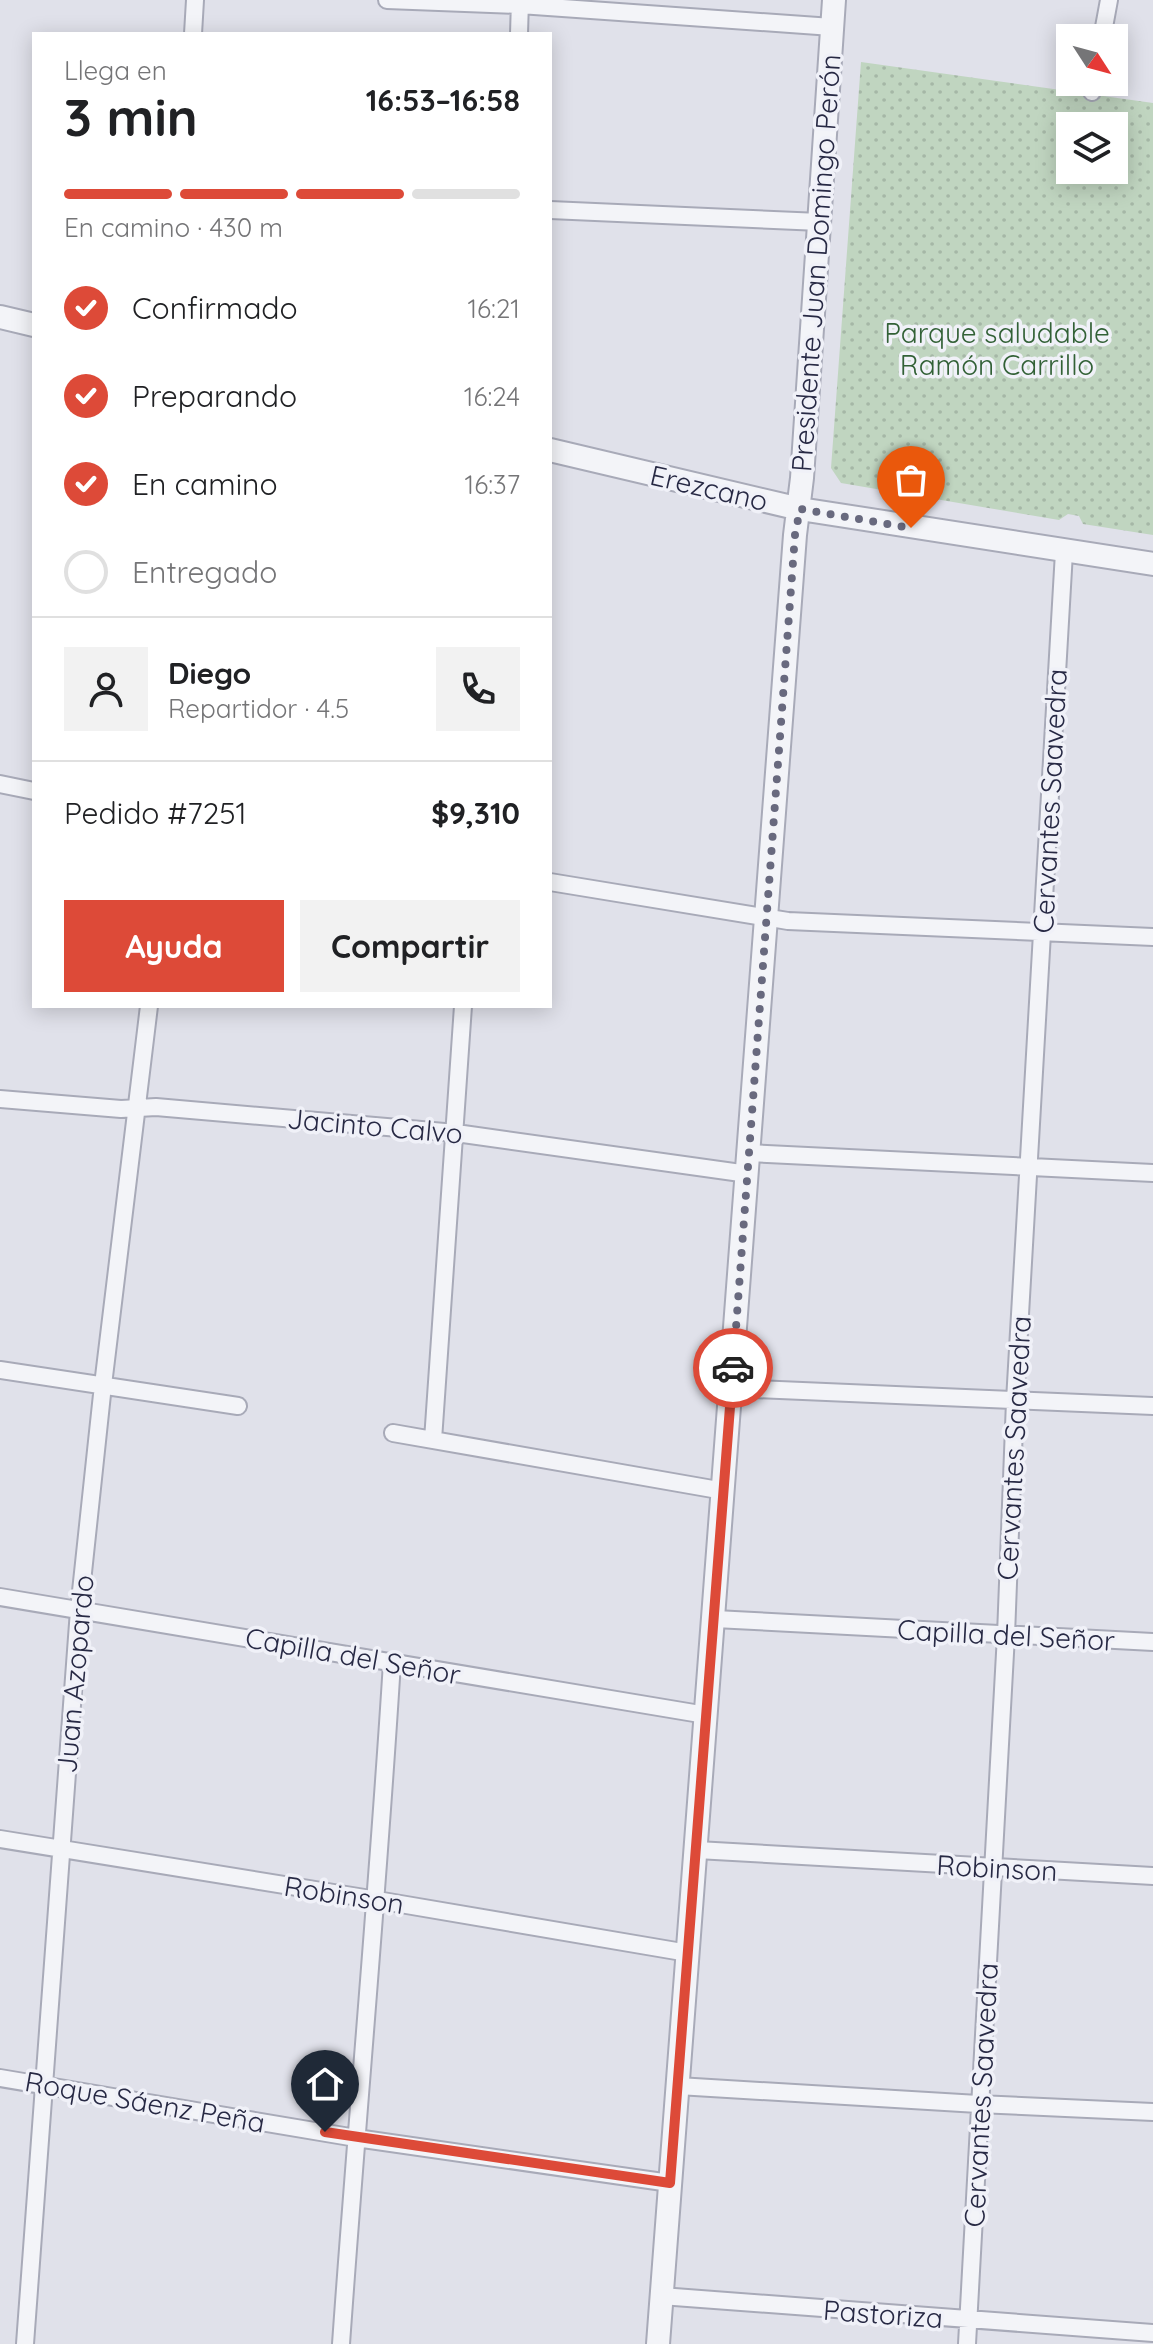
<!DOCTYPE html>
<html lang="es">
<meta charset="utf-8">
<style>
body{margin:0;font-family:Quicksand,sans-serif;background:#f2f2f2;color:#202124;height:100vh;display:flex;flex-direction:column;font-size:30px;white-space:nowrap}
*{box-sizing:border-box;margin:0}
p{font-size:26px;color:#757577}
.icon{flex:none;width:44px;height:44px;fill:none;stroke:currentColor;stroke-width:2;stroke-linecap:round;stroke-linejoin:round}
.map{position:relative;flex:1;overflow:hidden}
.sheet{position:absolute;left:32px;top:32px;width:520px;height:976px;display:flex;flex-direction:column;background:#fff;border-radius:0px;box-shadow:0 4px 20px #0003}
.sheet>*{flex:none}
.needle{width:52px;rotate:126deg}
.tools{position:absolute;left:1056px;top:24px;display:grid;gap:16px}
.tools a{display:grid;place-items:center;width:72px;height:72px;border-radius:0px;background:#fff;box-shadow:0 4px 20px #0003;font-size:40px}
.pin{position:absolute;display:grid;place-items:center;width:68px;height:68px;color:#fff;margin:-82px -34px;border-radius:50% 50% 50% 0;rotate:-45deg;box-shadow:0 0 8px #0007}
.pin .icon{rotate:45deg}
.courier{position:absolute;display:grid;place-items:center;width:80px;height:80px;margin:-40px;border:6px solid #dd4a38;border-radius:50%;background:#fff;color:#222;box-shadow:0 2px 10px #0007}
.headline em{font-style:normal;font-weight:700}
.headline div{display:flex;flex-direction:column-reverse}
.headline{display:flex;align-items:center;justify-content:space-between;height:136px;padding:0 32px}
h1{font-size:52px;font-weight:700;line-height:60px}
.bar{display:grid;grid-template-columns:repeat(4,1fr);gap:12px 8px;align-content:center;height:96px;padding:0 32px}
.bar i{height:10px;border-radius:6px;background:#e0e0e0}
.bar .selected{background:#dd4a38}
.bar p{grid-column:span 4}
.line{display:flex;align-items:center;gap:20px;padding:0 32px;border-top:2px solid #e0e0e0}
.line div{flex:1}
.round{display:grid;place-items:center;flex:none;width:84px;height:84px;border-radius:0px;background:#f2f2f2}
ol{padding:0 32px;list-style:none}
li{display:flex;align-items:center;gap:24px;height:88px}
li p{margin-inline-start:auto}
li .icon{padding:8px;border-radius:50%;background:#dd4a38;color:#fff;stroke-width:4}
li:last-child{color:#757577}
li i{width:44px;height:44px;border:4px solid #e0e0e0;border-radius:50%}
.button{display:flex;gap:16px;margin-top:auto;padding:16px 32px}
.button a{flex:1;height:92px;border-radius:0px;background:#dd4a38;color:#fff;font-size:32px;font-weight:700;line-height:92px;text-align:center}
.button a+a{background:#f2f2f2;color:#202124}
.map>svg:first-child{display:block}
.park{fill:url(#park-dots);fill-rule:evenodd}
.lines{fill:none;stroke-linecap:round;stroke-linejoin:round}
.minor-casing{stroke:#a8aab8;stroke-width:20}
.tertiary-casing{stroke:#a8aab8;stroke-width:26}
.minor{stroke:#f3f4f8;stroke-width:16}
.tertiary{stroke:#f3f4f8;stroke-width:22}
.done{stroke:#68697e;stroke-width:8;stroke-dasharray:0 14.4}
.route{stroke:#dd4a38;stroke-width:10}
.labels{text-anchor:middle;stroke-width:7;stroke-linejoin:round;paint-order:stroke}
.street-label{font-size:28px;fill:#272944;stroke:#f0f1f8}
.park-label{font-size:28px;fill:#326136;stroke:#f0f1f8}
</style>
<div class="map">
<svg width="1153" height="2344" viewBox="0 0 1153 2344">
<defs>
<pattern id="park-dots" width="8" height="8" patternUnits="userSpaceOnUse" patternTransform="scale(2)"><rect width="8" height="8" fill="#c0d5c0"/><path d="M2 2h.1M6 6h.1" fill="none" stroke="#a5b7a6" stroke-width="1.8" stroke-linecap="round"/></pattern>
</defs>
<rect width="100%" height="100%" fill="#e0e1ea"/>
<!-- park -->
<path class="park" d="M 861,62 L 1153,103 L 1153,535 L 1083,524 L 1079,516 L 1068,514 L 1059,520 L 841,483 L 831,468 ZM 1070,126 L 1114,126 L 1114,170 L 1070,170 Z"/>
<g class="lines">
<!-- minor casing -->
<g class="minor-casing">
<path id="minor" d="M 387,0 L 520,5 L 832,27
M 193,34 L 195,0
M 519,34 L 520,0
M 1102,38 L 1109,0
M 1092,92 L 1094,82
M 550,210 L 820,222
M 0,784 L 34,791
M 550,882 L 788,921 L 1153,937
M 0,1099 L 121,1109 L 156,1107 L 456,1133 L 748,1174
M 749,1153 L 1153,1173
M 0,1370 L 238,1406
M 731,1388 L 1153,1406
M 393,1433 L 724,1491
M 433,1440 L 463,1006
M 0,1597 L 706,1715
M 715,1619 L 1153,1642
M 0,1839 L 377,1900 L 688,1953
M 697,1850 L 1153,1876
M 0,2078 L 356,2138 L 670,2183
M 678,2086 L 978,2104 L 1153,2112
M 661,2296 L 1153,2333
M 25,2344 L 79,1610 L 103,1385 L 149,1006
M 341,2344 C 357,2117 378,1890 392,1662
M 967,2344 L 1006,1635 L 1015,1401 L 1064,552"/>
</g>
<!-- tertiary casing -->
<g class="tertiary-casing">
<path id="tertiary" d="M 0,317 L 34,325
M 550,450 L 800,509 L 1153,564
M 658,2344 L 795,535 L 802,478 L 834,0"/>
</g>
<!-- minor -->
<use href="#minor" class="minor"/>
<!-- tertiary -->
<use href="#tertiary" class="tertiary"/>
</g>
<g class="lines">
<!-- done -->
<path class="done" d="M 733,1368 L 795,535 L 800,509 L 911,528"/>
<!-- route -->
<path class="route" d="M 325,2132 L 670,2183 L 733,1368"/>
</g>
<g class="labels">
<!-- street labels -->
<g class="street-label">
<text transform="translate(816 263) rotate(-86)" y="10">Presidente Juan Domingo Perón</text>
<text transform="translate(709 488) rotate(13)" y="10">Erezcano</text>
<text transform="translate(1050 801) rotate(-87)" y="10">Cervantes Saavedra</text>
<text transform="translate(375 1126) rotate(5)" y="10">Jacinto Calvo</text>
<text transform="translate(1014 1448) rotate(-87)" y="10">Cervantes Saavedra</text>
<text transform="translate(1006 1635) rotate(3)" y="10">Capilla del Señor</text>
<text transform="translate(353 1656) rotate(10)" y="10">Capilla del Señor</text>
<text transform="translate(75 1674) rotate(-85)" y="10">Juan Azopardo</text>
<text transform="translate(997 1868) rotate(3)" y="10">Robinson</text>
<text transform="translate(344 1895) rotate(9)" y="10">Robinson</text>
<text transform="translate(981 2095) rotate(-87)" y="10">Cervantes Saavedra</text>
<text transform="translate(145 2102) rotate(10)" y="10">Roque Sáenz Peña</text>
<text transform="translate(883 2314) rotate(4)" y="10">Pastoriza</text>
</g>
<!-- park labels -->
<g class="park-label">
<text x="997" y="343">Parque saludable<tspan x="997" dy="32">Ramón Carrillo</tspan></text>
</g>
</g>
</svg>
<div class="tools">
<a><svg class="needle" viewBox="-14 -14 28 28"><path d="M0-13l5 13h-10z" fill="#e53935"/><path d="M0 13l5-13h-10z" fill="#757577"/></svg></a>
<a><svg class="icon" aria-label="layers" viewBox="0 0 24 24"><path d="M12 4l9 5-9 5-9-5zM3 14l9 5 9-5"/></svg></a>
</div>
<div class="pin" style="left:911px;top:528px;background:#ea580c"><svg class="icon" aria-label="bag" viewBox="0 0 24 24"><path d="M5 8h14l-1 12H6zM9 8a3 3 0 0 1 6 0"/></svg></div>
<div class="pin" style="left:325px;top:2132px;background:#1f2937"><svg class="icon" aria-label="home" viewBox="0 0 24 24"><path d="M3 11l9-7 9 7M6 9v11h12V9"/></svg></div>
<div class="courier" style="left:733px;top:1368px"><svg class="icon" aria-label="car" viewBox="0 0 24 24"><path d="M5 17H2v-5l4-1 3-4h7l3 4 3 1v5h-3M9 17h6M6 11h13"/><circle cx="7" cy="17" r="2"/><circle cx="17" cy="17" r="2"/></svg></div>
<section class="sheet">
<div class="headline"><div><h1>3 min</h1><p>Llega en</p></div><em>16:53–16:58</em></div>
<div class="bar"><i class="selected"></i><i class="selected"></i><i class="selected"></i><i></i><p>En camino · 430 m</p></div>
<ol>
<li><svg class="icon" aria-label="check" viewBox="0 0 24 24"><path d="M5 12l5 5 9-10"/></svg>Confirmado<p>16:21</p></li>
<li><svg class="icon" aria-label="check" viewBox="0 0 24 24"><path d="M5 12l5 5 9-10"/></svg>Preparando<p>16:24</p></li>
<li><svg class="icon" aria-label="check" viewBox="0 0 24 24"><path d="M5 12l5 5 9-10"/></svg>En camino<p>16:37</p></li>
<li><i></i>Entregado</li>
</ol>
<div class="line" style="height:144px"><a class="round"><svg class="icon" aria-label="person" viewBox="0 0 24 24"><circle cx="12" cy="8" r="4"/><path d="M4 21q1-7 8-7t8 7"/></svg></a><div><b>Diego</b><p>Repartidor · 4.5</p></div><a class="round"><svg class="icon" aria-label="phone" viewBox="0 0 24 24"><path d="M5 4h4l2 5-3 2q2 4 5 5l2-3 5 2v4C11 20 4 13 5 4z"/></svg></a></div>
<div class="line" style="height:104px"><div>Pedido #7251</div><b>$9,310</b></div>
<div class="button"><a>Ayuda</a><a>Compartir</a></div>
</section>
</div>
